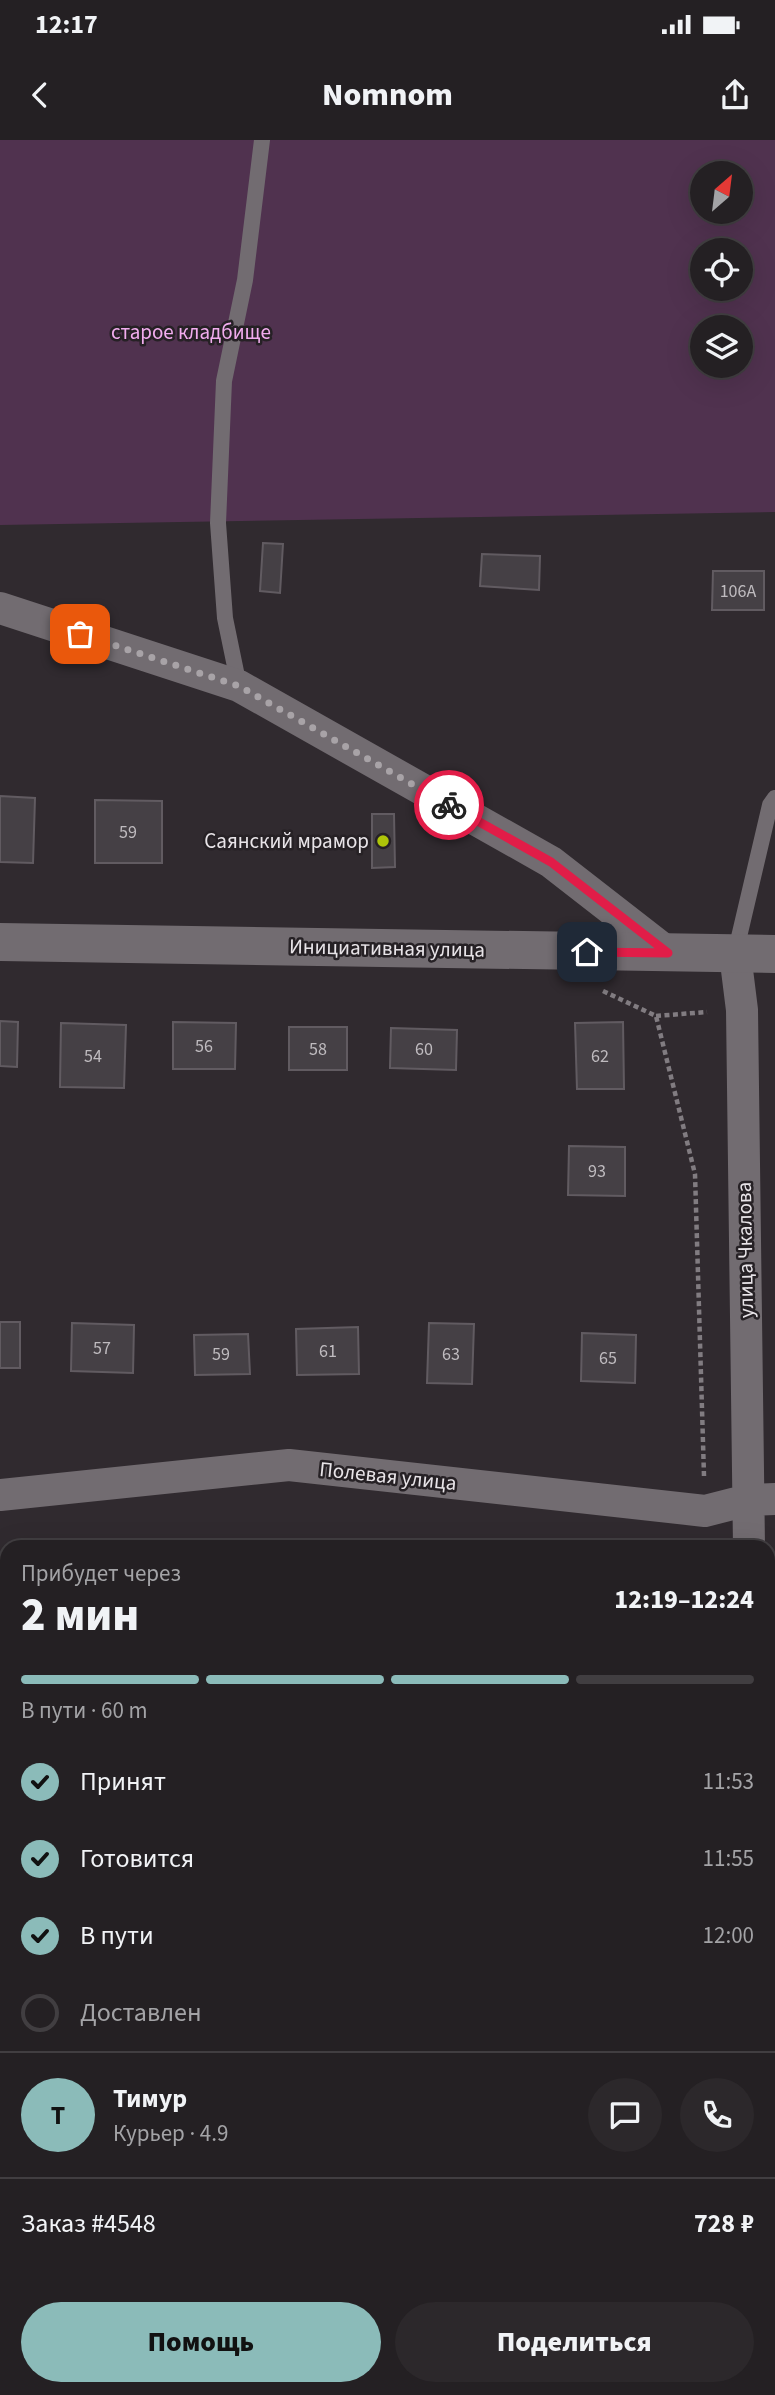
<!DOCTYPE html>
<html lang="ru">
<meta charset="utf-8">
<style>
body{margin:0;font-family:"Source Sans 3",sans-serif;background:#2c282b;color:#f1f3f6;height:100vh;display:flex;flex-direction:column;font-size:26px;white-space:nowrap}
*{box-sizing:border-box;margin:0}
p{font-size:23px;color:#a3a3a6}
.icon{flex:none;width:38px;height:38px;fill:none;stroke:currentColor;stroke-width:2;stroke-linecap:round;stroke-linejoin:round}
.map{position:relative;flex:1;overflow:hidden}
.side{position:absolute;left:0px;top:1400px;width:775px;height:856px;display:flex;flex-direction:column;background:#242023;border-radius:21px 21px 0 0;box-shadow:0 7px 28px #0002,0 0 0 2px #413e41}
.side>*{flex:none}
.needle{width:46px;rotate:28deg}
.fabs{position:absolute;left:690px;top:21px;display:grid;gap:14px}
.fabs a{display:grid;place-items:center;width:63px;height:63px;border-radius:50%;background:#242023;box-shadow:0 7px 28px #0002,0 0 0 2px #413e41;font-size:35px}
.pin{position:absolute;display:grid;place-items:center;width:60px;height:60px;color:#fff;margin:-30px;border-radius:14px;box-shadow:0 4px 10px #0006}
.courier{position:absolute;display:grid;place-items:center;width:70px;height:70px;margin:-35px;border:5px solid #e11d48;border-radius:50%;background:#fff;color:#222;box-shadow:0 2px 9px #0007}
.head em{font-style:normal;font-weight:800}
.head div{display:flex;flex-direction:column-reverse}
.head{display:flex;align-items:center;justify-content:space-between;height:119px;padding:0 21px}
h1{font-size:46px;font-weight:800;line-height:52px}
.bar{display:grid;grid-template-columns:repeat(4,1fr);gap:10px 7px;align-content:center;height:84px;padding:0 21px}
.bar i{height:9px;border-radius:5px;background:#413e41}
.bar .current{background:#8bbbb9}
.bar p{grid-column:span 4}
.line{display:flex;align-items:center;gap:18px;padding:0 21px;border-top:2px solid #413e41}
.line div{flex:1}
.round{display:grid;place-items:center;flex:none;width:74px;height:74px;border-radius:37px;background:#2c282b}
ol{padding:0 21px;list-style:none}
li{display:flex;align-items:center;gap:21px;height:77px}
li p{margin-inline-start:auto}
li .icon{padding:7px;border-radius:50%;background:#8bbbb9;color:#111;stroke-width:4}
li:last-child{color:#a3a3a6}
li i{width:38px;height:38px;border:4px solid #413e41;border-radius:50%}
.action{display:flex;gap:14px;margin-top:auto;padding:14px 21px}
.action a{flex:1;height:80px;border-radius:42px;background:#8bbbb9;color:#111;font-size:28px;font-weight:800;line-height:80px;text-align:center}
.action a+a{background:#2c282b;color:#f1f3f6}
.status{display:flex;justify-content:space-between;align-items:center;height:49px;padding:0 35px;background:#242023;direction:ltr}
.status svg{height:19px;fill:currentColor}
header{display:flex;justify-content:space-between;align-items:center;height:91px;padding:0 21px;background:#242023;font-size:32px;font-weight:800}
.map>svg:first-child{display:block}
.green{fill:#50324f;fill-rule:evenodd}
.building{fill:#454045;stroke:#615b61;stroke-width:2}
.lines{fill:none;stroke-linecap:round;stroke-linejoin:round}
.path{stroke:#817c81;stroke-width:4.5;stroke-dasharray:5 3.5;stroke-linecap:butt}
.service{stroke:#726c71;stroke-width:16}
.minor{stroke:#726c71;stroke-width:32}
.tertiary{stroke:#726c71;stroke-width:38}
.done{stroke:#a8a3a7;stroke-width:7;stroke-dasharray:0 12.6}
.route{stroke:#e11d48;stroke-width:9}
.poi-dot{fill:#aec509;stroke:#262125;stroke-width:2.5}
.labels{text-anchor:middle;stroke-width:5;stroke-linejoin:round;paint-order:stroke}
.number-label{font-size:18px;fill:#bfbbbf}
.park-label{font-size:21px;fill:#f1acee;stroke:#262125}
.poi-label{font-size:21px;fill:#e8e4e8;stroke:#262125;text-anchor:end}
.street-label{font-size:21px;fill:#e8e4e8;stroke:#262125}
</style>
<div class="status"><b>12:17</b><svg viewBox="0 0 49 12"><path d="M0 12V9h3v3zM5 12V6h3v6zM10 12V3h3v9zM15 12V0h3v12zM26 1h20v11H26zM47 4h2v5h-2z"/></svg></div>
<header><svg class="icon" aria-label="back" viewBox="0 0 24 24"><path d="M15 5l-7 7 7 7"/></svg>Nomnom<svg class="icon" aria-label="share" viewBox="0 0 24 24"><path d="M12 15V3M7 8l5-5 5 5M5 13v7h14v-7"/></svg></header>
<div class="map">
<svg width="775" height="2255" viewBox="0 0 775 2255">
<rect width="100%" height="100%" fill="#302a2f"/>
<!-- green -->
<path class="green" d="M 0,0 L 775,0 L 775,372 L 0,385 ZM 702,33 L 740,33 L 740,72 L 702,72 ZM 702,110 L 740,110 L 740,149 L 702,149 ZM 702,187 L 740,187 L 740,226 L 702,226 Z"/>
<!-- building -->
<path class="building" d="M 263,403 L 283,404 L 280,453 L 260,451 Z
M 482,414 L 540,416 L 539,450 L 480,446 Z
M 713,431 L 764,431 L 764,470 L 712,470 Z
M 0,656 L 35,658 L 33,723 L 0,722 Z
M 95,660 L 162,661 L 162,723 L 95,723 Z
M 372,674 L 394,674 L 395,727 L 372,728 Z
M 0,881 L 18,882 L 17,927 L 0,926 Z
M 173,882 L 236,883 L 235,929 L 173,929 Z
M 623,882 L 624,949 L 577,949 L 575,883 Z
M 61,883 L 126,885 L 124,948 L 60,947 Z
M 289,887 L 347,887 L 347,930 L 289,930 Z
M 391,888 L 457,890 L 456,930 L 390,928 Z
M 569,1006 L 625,1007 L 625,1056 L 568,1055 Z
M 0,1182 L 20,1182 L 20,1228 L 0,1228 Z
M 72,1183 L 134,1185 L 133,1233 L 71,1231 Z
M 429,1183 L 474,1184 L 472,1244 L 427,1243 Z
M 358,1187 L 359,1234 L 297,1235 L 296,1189 Z
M 582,1193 L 636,1195 L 635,1243 L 581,1241 Z
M 248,1194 L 250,1234 L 195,1235 L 194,1195 Z
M 0,1637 L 7,1638 L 7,1749 L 0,1748 Z"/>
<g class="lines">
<!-- path -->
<path class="path" d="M 603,851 L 656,876 L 695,1034 L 704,1336
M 656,876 L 707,872
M 721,2249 L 721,2255"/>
<!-- service -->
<path class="service" d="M 239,546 L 225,478 L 218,383 L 224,241 L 245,140 L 262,0
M 735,814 L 770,665 L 775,658"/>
<!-- minor -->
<path class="minor" d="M 0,468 L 239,546 L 551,722 L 668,813
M 735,814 L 742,870 L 749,1407
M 0,1355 L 289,1325 L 705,1371 L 748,1360 L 775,1359
M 768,1806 L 775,1807
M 10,2249 L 19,2255
M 762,2249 L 762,2255"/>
<!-- tertiary -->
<path class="tertiary" d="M 0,802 L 775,814"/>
</g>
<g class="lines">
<!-- done -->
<path class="done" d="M 80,494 L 239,546 L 449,665"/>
<!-- route -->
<path class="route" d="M 449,665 L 551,722 L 668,813 L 587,812"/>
</g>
<!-- markers -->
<circle class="poi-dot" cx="383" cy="701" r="7"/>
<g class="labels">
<!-- number labels -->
<g class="number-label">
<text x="738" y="457">106А</text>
<text x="128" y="698">59</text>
<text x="204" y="912">56</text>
<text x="318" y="915">58</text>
<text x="424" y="915">60</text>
<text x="93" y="922">54</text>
<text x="600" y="922">62</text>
<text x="597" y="1037">93</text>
<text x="102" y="1214">57</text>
<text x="328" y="1217">61</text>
<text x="221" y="1220">59</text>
<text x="451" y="1220">63</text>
<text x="608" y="1224">65</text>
</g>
<!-- park labels -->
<g class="park-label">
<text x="191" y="199">старое кладбище</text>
</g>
<!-- poi labels -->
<g class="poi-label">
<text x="369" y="708">Саянский мрамор</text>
</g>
<!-- street labels -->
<g class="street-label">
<text transform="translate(387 808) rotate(1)" y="7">Инициативная улица</text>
<text transform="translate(745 1110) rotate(-91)" y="7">улица Чкалова</text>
<text transform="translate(388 1336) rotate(6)" y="7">Полевая улица</text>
</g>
</g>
</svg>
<div class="fabs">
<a><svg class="needle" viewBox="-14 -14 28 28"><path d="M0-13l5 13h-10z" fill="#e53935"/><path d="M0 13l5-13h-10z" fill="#a3a3a6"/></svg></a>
<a><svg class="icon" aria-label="locate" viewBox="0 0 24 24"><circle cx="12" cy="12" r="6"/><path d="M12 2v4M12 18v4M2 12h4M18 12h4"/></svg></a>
<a><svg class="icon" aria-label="layers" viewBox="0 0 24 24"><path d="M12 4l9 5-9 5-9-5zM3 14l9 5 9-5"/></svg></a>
</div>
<div class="pin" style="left:80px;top:494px;background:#ea580c"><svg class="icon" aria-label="bag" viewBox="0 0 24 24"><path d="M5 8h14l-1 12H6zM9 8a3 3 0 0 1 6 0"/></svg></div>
<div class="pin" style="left:587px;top:812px;background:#1f2937"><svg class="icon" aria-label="home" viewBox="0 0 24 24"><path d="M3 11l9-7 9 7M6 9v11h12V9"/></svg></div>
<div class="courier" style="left:449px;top:665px"><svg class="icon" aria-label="bike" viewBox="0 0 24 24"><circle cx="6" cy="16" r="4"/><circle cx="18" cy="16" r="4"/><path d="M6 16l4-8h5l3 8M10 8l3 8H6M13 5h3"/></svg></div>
<section class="side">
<div class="head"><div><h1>2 мин</h1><p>Прибудет через</p></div><em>12:19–12:24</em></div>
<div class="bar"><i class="current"></i><i class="current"></i><i class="current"></i><i></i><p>В пути · 60 m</p></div>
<ol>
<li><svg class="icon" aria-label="check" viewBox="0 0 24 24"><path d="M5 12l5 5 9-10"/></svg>Принят<p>11:53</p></li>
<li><svg class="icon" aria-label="check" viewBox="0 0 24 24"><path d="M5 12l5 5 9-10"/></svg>Готовится<p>11:55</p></li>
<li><svg class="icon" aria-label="check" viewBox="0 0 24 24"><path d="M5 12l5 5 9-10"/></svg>В пути<p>12:00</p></li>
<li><i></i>Доставлен</li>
</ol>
<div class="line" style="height:126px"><b class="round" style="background:#8bbbb9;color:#111">Т</b><div><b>Тимур</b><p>Курьер · 4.9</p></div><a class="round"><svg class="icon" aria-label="chat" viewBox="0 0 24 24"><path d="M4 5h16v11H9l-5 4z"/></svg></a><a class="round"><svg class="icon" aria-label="phone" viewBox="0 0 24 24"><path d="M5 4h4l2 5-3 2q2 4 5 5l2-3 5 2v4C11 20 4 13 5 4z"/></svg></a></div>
<div class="line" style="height:91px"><div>Заказ #4548</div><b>728 ₽</b></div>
<div class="action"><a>Помощь</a><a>Поделиться</a></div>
</section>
</div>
